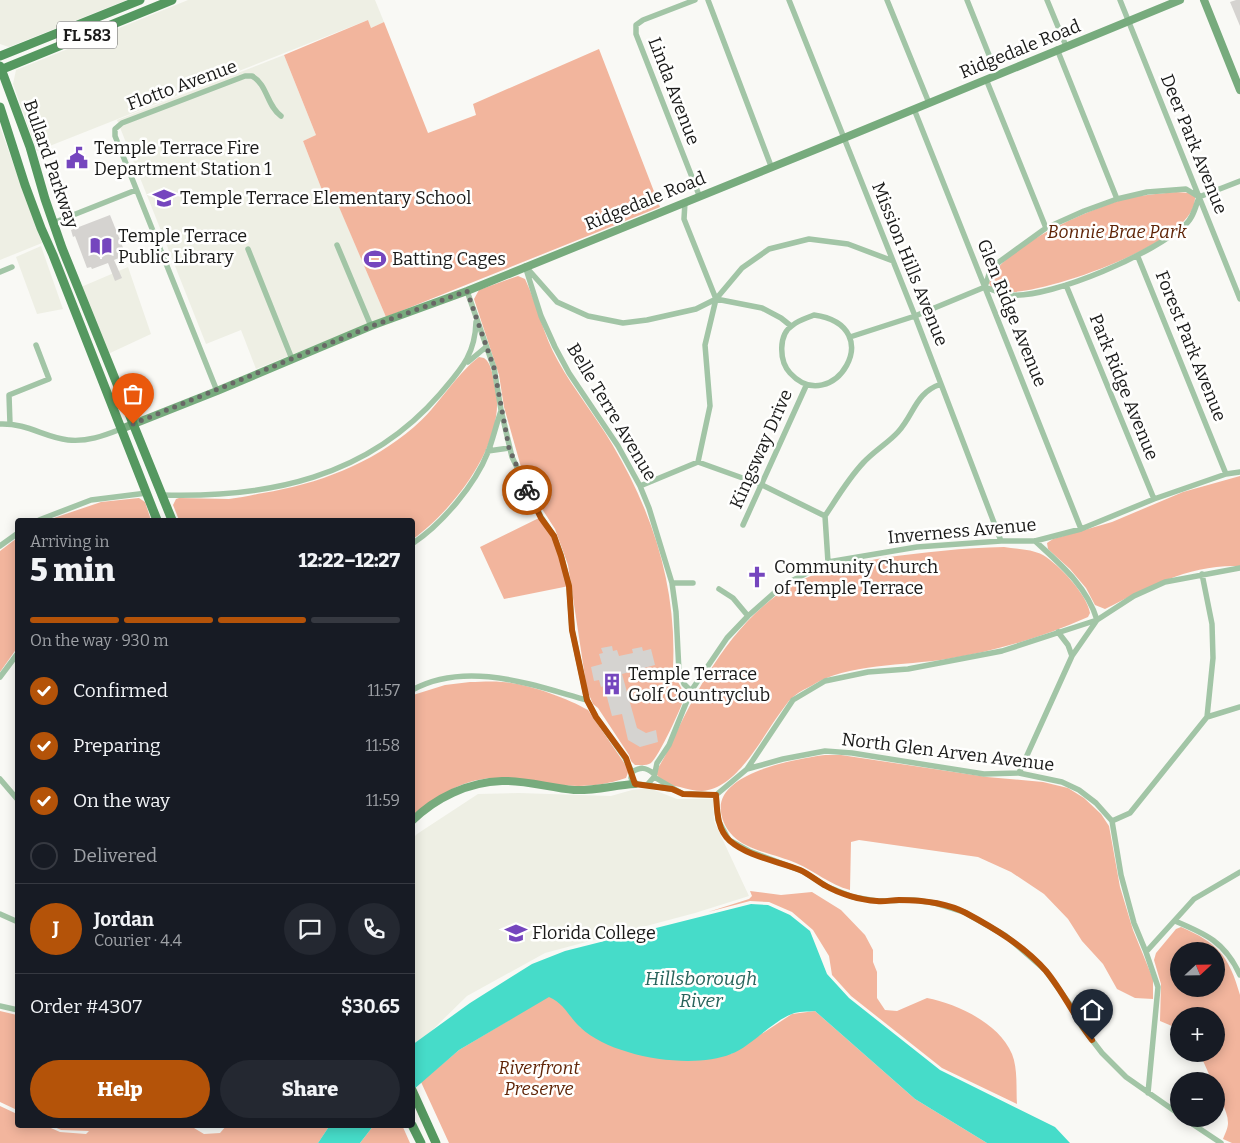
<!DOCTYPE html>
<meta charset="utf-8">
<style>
body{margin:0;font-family:Bitter,serif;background:#242831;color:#f1f3f6;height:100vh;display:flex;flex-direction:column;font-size:19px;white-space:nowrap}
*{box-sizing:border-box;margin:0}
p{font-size:16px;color:#9ea1a6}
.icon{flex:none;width:28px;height:28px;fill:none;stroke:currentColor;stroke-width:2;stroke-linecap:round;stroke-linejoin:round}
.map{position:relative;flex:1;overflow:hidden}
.drawer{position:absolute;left:15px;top:518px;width:400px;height:610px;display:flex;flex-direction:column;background:#171b24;border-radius:5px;box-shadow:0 2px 12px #0003}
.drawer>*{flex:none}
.needle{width:32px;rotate:68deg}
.controls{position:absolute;left:1170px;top:942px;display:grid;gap:10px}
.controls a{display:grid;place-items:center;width:55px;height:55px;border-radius:50%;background:#171b24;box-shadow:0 2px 12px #0003;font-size:25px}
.pin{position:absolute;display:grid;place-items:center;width:42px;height:42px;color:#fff;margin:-51px -21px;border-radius:50% 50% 50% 0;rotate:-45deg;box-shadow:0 0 5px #0007}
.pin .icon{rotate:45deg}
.courier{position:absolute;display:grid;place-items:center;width:50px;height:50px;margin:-25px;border:4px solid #b45309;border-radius:50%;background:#fff;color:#222;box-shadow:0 1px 6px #0007}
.head em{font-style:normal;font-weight:800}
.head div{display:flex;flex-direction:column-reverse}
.head{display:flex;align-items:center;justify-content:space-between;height:85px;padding:0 15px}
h1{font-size:32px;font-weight:800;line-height:38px}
.bar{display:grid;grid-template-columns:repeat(4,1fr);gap:8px 5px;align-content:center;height:60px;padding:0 15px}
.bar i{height:6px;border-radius:4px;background:#363941}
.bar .on{background:#b45309}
.bar p{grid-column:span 4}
.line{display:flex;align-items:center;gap:12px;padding:0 15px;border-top:1px solid #363941}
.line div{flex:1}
.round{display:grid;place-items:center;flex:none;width:52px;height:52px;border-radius:26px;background:#242831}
ol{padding:0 15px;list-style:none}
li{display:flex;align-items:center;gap:15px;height:55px}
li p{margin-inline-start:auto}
li .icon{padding:5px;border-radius:50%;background:#b45309;color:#fff;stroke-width:4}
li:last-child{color:#9ea1a6}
li i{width:28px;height:28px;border:2px solid #363941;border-radius:50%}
.primary-button{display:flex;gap:10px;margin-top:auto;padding:10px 15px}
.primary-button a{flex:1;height:58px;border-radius:30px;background:#b45309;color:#fff;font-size:20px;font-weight:800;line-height:58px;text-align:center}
.primary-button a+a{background:#242831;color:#f1f3f6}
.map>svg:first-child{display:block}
.built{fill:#eeefe4}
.green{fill:#f2b59d;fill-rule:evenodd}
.water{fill:#46dcc9}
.building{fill:#d5d3d0}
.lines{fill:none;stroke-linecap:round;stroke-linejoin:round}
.street{stroke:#a2c5a6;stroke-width:5.5}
.secondary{stroke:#77ab7d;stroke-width:8}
.primary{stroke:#559860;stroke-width:9}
.done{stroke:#686866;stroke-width:5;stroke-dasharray:0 9}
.route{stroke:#b45309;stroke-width:6}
.labels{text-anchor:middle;stroke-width:5;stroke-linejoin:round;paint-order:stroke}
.shield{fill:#fffffe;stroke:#5f5f5e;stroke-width:1}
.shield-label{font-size:16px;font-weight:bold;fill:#1a1a19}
.street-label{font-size:18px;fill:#1a1a19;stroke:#fffffe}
.poi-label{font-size:18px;fill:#1a1a19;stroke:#fffffe;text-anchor:start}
.park-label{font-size:18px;font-style:italic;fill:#5f2407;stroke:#fffffe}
.water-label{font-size:19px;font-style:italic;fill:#28635b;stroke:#fffffe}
</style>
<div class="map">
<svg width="1240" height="1143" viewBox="0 0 1240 1143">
<rect width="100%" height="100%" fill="#f9f9f5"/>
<!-- built -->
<path class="built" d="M 0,0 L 127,0 L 9,47 L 0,44 Z
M 188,0 L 375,0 L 384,22 L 371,28 L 368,20 L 37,151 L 13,84 L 16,70 Z
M 284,55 L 316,135 L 303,141 L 327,203 L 336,199 L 386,317 L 256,369 L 241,330 L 206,344 L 117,120 Z
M 0,127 L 42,243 L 0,260 Z
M 41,246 L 63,309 L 37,314 L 16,257 Z
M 128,267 L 151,334 L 108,354 L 81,287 Z
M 649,788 L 677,799 L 713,799 L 714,821 L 749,896 L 695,913 L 545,953 L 467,996 L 413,1049 L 412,839 L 417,834 L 478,794 L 519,793 L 611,796 L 632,790 Z"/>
<!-- green -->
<path class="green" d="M 368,20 L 371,28 L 384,22 L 428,133 L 476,115 L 473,104 L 599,49 L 660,207 L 386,317 L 336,200 L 327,203 L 303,141 L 316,135 L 284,55 Z
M 1176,192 L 1190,193 L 1195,197 C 1197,243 1052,290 1014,292 C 1006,292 998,289 991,287 L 989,283 C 999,249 1082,213 1115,202 C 1134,195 1157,194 1176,192 Z
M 518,276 L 525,279 C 538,306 543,335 558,361 C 574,390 595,415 612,444 C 653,513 677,587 673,668 L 675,676 L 685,695 C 683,705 658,758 651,763 C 647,766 640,765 635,765 L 631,761 L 629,755 L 598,708 L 593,704 L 587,690 L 568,565 L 555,529 L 533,495 L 521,467 L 504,407 L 499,375 L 474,299 L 479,290 Z
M 479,357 L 484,358 C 491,363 492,373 494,381 C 511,437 455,509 413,539 L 412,520 L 179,520 L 173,505 L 176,499 L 179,498 C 196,498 212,499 229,499 C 240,498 252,495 263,493 C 318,484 371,464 414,427 C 438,407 455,375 479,357 Z
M 1240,476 L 1240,566 C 1190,564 1148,587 1105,609 L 1095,605 L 1086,588 L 1070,569 L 1048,549 L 1047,543 L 1053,539 L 1112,522 L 1183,492 Z
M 139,498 L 145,502 L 151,520 L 48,520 L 101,502 Z
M 541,517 L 554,536 L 569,586 L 504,599 L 480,547 Z
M 17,538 L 17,648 L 0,672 L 0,551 Z
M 1004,547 C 1017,549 1032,549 1043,555 C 1059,565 1087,594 1090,613 L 1088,617 C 1043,637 996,651 947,659 C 905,666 847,663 811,686 C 805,689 797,693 792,698 C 787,702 784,708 780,713 C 762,737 737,789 702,791 C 695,791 687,789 680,787 C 669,785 661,783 656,773 C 658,767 662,762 665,756 C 695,693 728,625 789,587 C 818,569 851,564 883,558 C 924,552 963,548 1004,547 Z
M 470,682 C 480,682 491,681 502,682 C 526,683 567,698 588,710 L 629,770 L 626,778 C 588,791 561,785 523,781 C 513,780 502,778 492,778 C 461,780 436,797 413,815 L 413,695 L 445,685 Z
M 825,755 L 841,755 L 987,777 L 1043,782 L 1068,788 L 1084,798 L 1101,814 L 1109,826 L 1120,887 L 1133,930 L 1153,979 L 1153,999 L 1135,998 L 1117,989 L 1103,964 L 1082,941 L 1068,919 L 1044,894 L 1011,872 L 978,857 L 859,840 L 851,842 L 850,890 C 830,885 815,871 796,863 C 778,855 746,850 733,836 C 727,830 722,821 721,812 C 715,772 797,759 825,755 Z
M 750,891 L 781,895 L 812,892 L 841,910 L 865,935 L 873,950 L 873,962 L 877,972 L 877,998 L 885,1010 L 897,1011 L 927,998 C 957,1004 999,1023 1012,1054 C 1018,1069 1016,1089 1017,1104 L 942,1068 L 851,996 L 832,975 L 829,956 L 813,930 L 792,912 L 769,902 L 750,901 L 708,912 L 749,899 L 752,896 Z
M 1181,927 C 1218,943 1229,956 1240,995 L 1240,1143 L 1232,1143 L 1223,1139 C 1225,1134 1228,1128 1228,1123 C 1228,1109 1216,1096 1216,1081 L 1212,1081 L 1200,1054 L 1216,1054 L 1216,1016 L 1179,1016 L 1179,1029 L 1160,1021 L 1161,984 L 1154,960 L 1156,953 L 1176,929 ZM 1179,951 L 1216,951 L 1216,989 L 1179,989 Z
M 549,996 L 559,1001 L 581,1028 L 731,1054 L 792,1014 L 815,1011 L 915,1099 L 987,1143 L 449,1143 L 421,1082 L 459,1050 Z
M 0,1011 L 17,1015 L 17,1110 L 0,1102 Z
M 0,1106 L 17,1114 L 18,1125 L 44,1125 L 60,1132 L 86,1134 L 89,1131 L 61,1130 L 50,1125 L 189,1125 L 204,1134 L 220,1133 L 227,1125 L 330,1125 L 318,1143 L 0,1143 Z
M 374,1125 L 402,1125 L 410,1143 L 360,1143 Z"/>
<!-- water -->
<path class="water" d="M 751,904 L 768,905 L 790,915 L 810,931 L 827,974 L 849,998 L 940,1070 L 1055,1127 L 1070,1143 L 987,1143 L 915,1099 L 815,1011 C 808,1012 798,1011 792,1014 C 771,1022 752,1046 731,1054 C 692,1070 612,1057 581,1028 C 568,1016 565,1004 549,997 L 459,1050 L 413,1090 L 412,1045 L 470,1003 L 532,964 L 565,951 Z
M 330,1125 L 374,1125 L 360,1143 L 318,1143 Z"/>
<!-- building -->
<path class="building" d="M 1236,0 L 1240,0 L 1240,26 L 1230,2 Z
M 110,215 L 126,255 L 114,260 L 122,278 L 115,281 L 108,263 L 92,269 L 91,267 L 87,268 L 75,236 L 73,237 L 71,230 Z
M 612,646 L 613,651 L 617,650 L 619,656 L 633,653 L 632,649 L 642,647 L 643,651 L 651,649 L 655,665 L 622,674 L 637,728 L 646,733 L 656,730 L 658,742 L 640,747 L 628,740 L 622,714 L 612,716 L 604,686 L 601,687 L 599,680 L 594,681 L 591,667 L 602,664 L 599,654 L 603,653 L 601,648 Z"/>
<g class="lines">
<!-- street -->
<path class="street" d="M 695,0 L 643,20 L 636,25 L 636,34 L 699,195
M 708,0 L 771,166
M 789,0 L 915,316 L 1001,541
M 887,0 L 929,103
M 967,0 L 997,75
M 1047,0 L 1066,46
M 1120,0 L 1240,299
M 1057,49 L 1117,199
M 986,79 L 1046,228
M 914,109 L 1081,529
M 1199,197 L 1240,181
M 685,202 L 684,219 L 716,299
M 53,223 L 136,190
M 337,245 L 371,326
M 248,249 L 292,359
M 1138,257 L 1226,474
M 525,266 L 541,316 L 555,347 L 569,373 L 618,446 L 640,486 L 649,508 L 672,583 L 676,612 L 679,672 L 684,684 L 691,691
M 527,268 L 557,302 L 588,316 L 623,323 L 647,320 L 696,309 L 716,299 L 762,308 L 781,318 L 791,326
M 0,272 L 12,267
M 1066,285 L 1154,499
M 467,291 L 494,368 L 501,410 L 512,457 L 541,517 L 554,536 L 561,555 L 569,586 L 572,630 L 587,700 L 596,717 L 625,758 L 632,772
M 814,315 C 891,326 832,419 790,373 C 779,361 778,334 793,325 C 799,320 807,318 814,315 Z
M 850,337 L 915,316 L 985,287 L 990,271 L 999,262 L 1046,228 L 1084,211 L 1117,199 L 1147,192 L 1186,189 L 1199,197 C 1196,206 1193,218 1186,224 C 1155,253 1053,298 1011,295 C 1001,294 994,290 985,287
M 468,362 L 486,347
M 217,391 L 115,136 L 115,129 L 122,123 L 245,76 L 252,76 C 268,85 266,105 281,116
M 0,424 C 27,423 44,437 68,440 C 87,442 103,436 121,429
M 10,424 L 9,395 L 49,379 L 36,345
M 488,451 L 509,448
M 698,462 L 762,485 L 825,516 L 828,562
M 640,486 L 698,462 L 710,406 L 705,345 L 716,299 L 742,268 L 769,249 L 809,239 L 848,244 L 893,261
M 162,495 C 268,498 367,478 440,394 C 460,370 475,356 476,322
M 825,516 C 837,498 848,479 863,463 C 874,451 888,443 898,432 C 915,413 915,393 941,384
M 39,520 L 91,500 L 147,493
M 743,525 L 806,386
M 412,544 C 442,524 475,485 488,452 C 493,439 496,425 501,411
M 0,546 L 18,533
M 1202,574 L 1212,624 L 1213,658 L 1207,717
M 672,583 L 693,583
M 719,589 L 733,598 L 748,616
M 1058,632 L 1068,645 L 1072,656
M 0,677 L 18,653
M 412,690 C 467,660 532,685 587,700
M 747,769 L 793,700 L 825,681 L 868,672 L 908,669 L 1002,651 L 1097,620 L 1134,596 L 1165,582 L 1240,568
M 653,773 C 645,767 641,767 632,772 L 631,778 L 635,784 L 647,785 L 654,777 L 657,763 L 669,745 L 691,691 L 727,638 L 748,616 L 782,586 L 828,562 L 917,547 L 1001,541 L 1035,541 L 1081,529 L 1154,499 L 1226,474 L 1240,472
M 1019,773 L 1072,656 L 1097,620 C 1087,586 1060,564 1035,541
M 654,777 L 683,794 L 716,795 L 747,769 L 783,759 L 825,751 L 852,753 L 984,774 L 1019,773 L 1062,782 L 1079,790 L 1096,803 L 1112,821 L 1121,875 L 1134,923 L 1146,952 L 1158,987 L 1148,1093
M 0,779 L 18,800
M 647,785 L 670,789
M 716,795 L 718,820 L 729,840 L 749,851 L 802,871 L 828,887 L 853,897 L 877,901 L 914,900 L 935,903 L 964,912 L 1006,936 L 1045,970 L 1069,1003 L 1082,1027 L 1102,1053 L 1126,1077 L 1179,1114
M 1112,821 L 1130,813 L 1207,717 L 1240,707
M 0,914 L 18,922
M 1175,921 C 1206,934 1225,942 1240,975
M 1146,952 L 1194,899 L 1240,872
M 0,1006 L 18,1010
M 1185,1119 L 1221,1143"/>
<!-- secondary -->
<path class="secondary" d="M 1204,0 L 1240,90
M 121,429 L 217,391 L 371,326 L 467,291 L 844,138 L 1180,0
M 412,821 C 435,798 468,782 502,781 C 525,780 550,788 574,790 C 595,791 615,785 635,784"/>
<!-- primary -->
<path class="primary" d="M 0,56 L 140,0
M 0,66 L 30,147 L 45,199 L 62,248 L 172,520
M 0,70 L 172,0
M 0,107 L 25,185 L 41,228 L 53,255 L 157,520
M 412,1090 L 436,1143
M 412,1125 L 421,1143"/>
</g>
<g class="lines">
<!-- done -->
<path class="done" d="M 133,424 L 372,326 L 467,291 L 494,368 L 509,448 L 527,490"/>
<!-- route -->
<path class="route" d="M 527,490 L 541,518 L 554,536 L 561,556 L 569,586 L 572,630 L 587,700 L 596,717 L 626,758 L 635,784 L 672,789 L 683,794 L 716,795 C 717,810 717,830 730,841 C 749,857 778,861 800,870 C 809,874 817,881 826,886 C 840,894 860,900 877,901 C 884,902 892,900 899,900 C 921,900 947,903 966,913 C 994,928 1024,946 1046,971 C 1064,993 1075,1018 1092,1040"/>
</g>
<!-- icons -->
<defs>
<g id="civic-bare" transform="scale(1.725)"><path d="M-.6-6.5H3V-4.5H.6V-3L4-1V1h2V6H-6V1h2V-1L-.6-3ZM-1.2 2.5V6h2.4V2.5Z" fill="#7546be" stroke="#fffffe" stroke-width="2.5" paint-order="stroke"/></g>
<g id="school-bare" transform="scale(1.725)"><path d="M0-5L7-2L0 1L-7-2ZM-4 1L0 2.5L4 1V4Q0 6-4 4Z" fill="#7546be" stroke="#fffffe" stroke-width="2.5" paint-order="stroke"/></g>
<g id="library-bare" transform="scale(1.725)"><path d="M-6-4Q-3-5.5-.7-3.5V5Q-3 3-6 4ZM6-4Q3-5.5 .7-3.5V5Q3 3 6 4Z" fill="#7546be" stroke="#fffffe" stroke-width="2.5" paint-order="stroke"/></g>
<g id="stadium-bare" transform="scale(1.725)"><path d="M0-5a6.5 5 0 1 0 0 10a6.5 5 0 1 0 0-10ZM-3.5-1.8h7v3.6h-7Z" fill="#7546be" stroke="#fffffe" stroke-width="2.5" paint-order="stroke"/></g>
<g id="church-bare" transform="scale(1.725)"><path d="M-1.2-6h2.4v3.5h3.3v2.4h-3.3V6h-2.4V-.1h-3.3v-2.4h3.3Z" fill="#7546be" stroke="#fffffe" stroke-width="2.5" paint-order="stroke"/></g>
<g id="building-bare" transform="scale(1.725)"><path d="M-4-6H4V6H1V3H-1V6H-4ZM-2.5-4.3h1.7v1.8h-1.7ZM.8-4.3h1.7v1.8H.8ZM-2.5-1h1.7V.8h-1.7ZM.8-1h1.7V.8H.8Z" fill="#7546be" stroke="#fffffe" stroke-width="2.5" paint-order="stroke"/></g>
<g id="university-bare" transform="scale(1.725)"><path d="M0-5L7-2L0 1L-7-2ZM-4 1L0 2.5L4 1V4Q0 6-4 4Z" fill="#7546be" stroke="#fffffe" stroke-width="2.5" paint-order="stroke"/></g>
</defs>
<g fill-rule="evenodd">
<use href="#civic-bare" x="77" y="158"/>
<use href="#school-bare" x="164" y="198"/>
<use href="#library-bare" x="101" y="246"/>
<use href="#stadium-bare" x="375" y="259"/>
<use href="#church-bare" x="757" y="577"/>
<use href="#building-bare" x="612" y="684"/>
<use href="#university-bare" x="516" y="933"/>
</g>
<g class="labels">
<!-- shield labels -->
<rect class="shield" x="57" y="21.5" width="60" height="27" rx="4"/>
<g class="shield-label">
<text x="87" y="41">FL 583</text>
</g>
<!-- street labels -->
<g class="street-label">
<text transform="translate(1020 49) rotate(-22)" y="6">Ridgedale Road</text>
<text transform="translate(182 85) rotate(-20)" y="6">Flotto Avenue</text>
<text transform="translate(674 91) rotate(69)" y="6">Linda Avenue</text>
<text transform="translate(1194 144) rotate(68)" y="6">Deer Park Avenue</text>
<text transform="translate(51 164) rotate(71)" y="6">Bullard Parkway</text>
<text transform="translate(645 201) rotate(-22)" y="6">Ridgedale Road</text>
<text transform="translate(910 264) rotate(68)" y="6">Mission Hills Avenue</text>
<text transform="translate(1012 313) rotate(68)" y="6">Glen Ridge Avenue</text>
<text transform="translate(1191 346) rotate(68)" y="6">Forest Park Avenue</text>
<text transform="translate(1124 387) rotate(68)" y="6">Park Ridge Avenue</text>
<text transform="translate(612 412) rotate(59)" y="6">Belle Terre Avenue</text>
<text transform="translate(761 449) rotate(-66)" y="6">Kingsway Drive</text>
<text transform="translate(962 531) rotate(-5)" y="6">Inverness Avenue</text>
<text transform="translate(948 752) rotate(7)" y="6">North Glen Arven Avenue</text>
</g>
<!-- poi labels -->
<g class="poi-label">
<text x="94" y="154">Temple Terrace Fire<tspan x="94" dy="21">Department Station 1</tspan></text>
<text x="180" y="204">Temple Terrace Elementary School</text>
<text x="118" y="242">Temple Terrace<tspan x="118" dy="21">Public Library</tspan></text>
<text x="392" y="265">Batting Cages</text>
<text x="774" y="573">Community Church<tspan x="774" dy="21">of Temple Terrace</tspan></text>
<text x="628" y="680">Temple Terrace<tspan x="628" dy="21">Golf Countryclub</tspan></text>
<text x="532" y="939">Florida College</text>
</g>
<!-- park labels -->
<g class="park-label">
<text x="1117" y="238">Bonnie Brae Park</text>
<text x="539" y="1074">Riverfront<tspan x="539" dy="21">Preserve</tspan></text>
</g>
<!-- water labels -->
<g class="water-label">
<text x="701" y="985">Hillsborough<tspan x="701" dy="22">River</tspan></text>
</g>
</g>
</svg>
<div class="controls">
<a><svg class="needle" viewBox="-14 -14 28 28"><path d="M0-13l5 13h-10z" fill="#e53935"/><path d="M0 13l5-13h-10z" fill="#9ea1a6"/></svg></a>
<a>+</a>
<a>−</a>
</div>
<div class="pin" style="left:133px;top:424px;background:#ea580c"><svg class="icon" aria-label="bag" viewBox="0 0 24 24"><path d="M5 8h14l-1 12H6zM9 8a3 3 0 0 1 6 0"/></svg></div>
<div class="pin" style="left:1092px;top:1040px;background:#1f2937"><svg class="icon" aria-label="home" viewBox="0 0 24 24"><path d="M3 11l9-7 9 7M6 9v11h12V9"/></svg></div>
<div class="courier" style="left:527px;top:490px"><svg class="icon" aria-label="bike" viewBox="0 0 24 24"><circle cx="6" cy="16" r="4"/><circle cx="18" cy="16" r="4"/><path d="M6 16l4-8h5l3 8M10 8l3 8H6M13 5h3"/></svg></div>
<section class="drawer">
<div class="head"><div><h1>5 min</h1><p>Arriving in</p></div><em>12:22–12:27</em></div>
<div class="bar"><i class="on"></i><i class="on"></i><i class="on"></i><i></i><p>On the way · 930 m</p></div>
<ol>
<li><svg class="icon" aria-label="check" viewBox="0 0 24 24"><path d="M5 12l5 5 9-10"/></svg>Confirmed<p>11:57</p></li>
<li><svg class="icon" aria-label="check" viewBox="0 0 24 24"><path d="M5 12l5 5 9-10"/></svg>Preparing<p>11:58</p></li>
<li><svg class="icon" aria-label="check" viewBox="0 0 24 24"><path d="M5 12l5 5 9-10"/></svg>On the way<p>11:59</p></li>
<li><i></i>Delivered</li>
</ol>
<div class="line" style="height:90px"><b class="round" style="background:#b45309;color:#fff">J</b><div><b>Jordan</b><p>Courier · 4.4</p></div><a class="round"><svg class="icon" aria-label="chat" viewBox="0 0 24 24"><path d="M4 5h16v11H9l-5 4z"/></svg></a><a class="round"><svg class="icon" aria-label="phone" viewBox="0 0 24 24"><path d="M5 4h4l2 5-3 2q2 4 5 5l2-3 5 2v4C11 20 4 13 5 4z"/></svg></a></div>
<div class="line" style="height:65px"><div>Order #4307</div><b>$30.65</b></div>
<div class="primary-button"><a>Help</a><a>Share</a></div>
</section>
</div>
